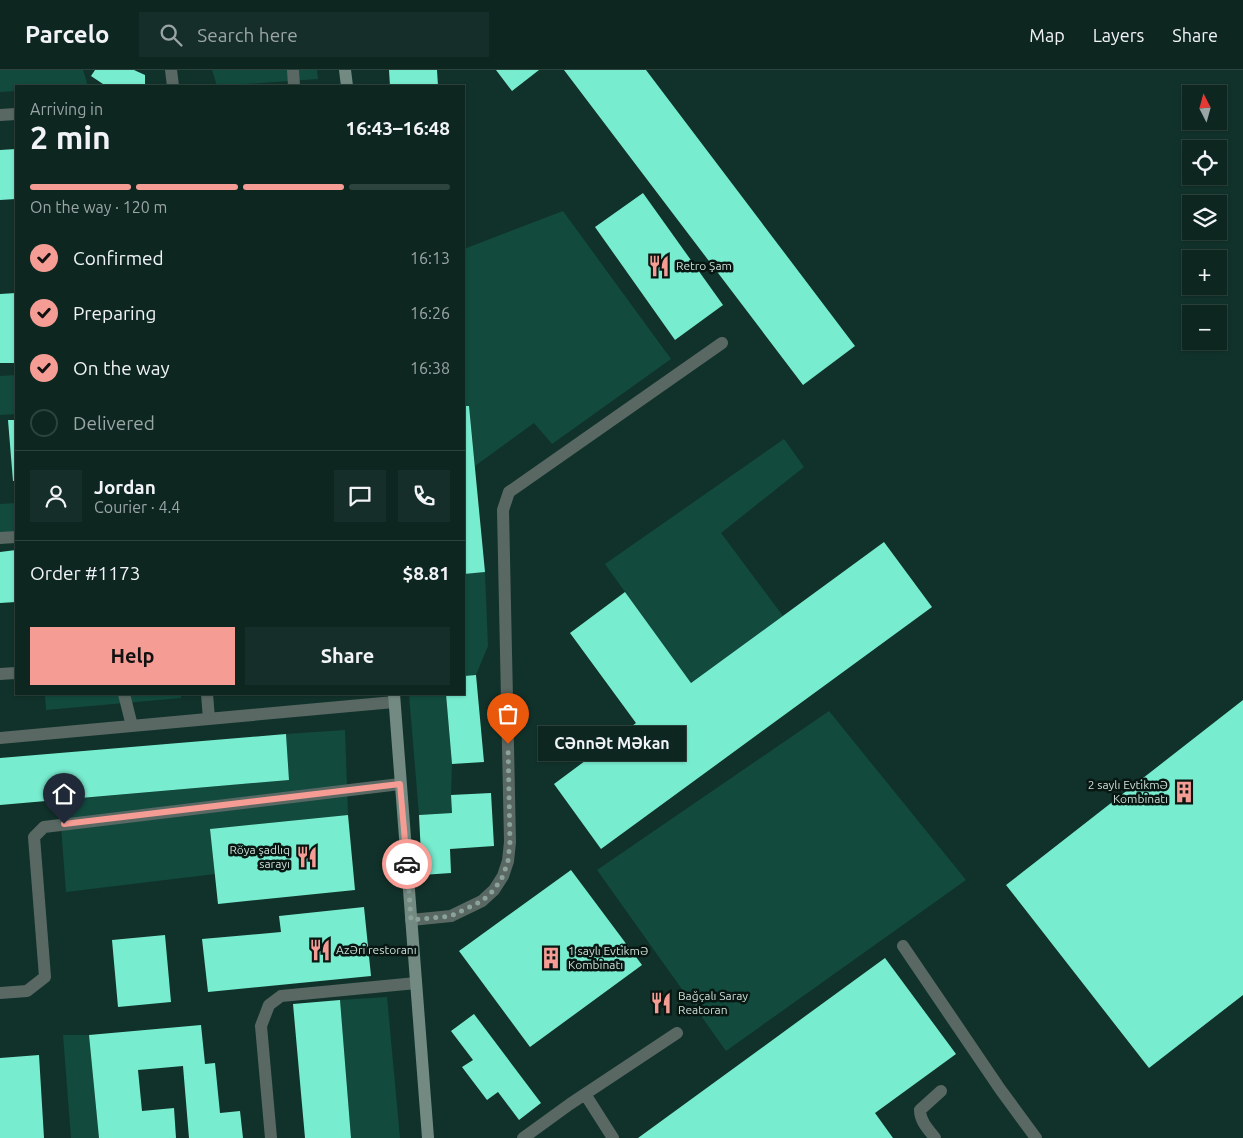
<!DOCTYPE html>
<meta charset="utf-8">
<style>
body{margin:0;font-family:Ubuntu,sans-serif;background:#162e29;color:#f1f3f6;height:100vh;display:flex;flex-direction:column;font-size:19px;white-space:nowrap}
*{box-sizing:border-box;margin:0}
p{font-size:16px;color:#9aa5a5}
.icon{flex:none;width:28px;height:28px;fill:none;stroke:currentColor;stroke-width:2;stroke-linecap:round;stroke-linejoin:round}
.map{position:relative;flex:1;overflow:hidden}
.drawer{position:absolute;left:15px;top:15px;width:450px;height:610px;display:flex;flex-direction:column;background:#0d2620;border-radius:0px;box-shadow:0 1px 4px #0004,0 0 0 1px #2d433e}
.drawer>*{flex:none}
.needle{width:32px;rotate:354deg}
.buttons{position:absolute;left:1182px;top:15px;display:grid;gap:10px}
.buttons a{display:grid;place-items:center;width:45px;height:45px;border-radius:0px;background:#0d2620;box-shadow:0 1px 4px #0004,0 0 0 1px #2d433e;font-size:25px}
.pin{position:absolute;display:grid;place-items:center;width:42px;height:42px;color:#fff;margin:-51px -21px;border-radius:50% 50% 50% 0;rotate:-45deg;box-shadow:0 0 5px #0007}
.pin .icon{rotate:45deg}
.courier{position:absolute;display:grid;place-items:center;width:50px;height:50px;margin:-25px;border:4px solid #f59c94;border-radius:50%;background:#fff;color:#222;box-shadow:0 1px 6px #0007}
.bubble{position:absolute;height:35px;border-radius:0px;background:#0d2620;box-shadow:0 1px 4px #0004,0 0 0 1px #2d433e;font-size:16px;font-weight:700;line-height:35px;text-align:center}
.headline em{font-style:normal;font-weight:700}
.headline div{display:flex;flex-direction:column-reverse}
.headline{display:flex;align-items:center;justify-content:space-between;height:85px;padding:0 15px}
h1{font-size:32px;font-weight:700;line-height:38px}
.bar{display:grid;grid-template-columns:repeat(4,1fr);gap:8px 5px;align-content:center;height:60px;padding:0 15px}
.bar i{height:6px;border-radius:4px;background:#2d433e}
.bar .active{background:#f59c94}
.bar p{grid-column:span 4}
.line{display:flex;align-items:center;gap:12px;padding:0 15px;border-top:1px solid #2d433e}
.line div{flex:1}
.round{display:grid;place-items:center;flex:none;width:52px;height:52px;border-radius:0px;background:#162e29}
ol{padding:0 15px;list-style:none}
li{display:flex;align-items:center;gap:15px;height:55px}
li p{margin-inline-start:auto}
li .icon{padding:5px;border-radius:50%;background:#f59c94;color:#111;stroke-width:4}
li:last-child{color:#9aa5a5}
li i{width:28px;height:28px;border:2px solid #2d433e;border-radius:50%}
.primary-button{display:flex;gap:10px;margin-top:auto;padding:10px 15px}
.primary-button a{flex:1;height:58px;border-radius:0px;background:#f59c94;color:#111;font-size:20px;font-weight:700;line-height:58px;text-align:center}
.primary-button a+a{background:#162e29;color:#f1f3f6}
header{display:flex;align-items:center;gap:30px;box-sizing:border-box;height:70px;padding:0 25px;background:#0d2620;border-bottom:1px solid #2d433e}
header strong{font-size:24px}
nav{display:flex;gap:28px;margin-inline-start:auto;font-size:18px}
.search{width:350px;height:45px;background:#162e29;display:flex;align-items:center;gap:12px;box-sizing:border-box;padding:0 18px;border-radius:0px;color:#9aa5a5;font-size:19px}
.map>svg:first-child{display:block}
.green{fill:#124a3e}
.building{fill:#78eccf}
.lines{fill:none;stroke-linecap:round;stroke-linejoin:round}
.service{stroke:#596863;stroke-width:12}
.secondary{stroke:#738a83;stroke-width:12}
.done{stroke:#8ba29b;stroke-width:5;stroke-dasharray:0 9}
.route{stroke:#f59c94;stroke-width:6}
.labels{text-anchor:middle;stroke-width:5;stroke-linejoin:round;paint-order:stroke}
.poi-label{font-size:12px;fill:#ccded8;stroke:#091713;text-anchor:start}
</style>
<header>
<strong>Parcelo</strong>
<div class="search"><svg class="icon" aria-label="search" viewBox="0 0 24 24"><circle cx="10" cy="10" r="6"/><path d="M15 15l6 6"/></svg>Search here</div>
<nav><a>Map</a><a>Layers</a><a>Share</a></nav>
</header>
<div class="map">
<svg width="1243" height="1068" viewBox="0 0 1243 1068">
<rect width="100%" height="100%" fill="#11322a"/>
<!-- green -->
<path class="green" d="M 0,0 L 83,0 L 88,16 L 16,16 L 16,21 L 0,22 Z
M 212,0 L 317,0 L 318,9 L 217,16 Z
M 563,141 L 671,289 L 552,374 L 534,353 L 475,396 L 469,336 L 464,336 L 464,179 Z
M 16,305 L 16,344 L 0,345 L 0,306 Z
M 784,369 L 804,397 L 721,463 L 783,546 L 691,613 L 625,522 L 605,494 Z
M 16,433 L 16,467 L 0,468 L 0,434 Z
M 485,502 L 488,576 L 476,605 L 464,606 L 464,504 Z
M 45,624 L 181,624 L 181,628 L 46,640 Z
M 409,624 L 446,624 L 452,694 L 451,725 L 452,743 L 419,745 Z
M 829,641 L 966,810 L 726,981 L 597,800 Z
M 345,660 L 348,745 L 210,759 L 215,804 L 66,822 L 59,730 L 289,710 L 286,664 Z
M 387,927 L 400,1068 L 351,1068 L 340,930 Z
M 63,965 L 89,965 L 99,1068 L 71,1068 Z"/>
<!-- building -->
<path class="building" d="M 95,0 L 134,0 L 145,5 L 145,16 L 106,16 L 91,6 Z
M 389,0 L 437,0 L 438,16 L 390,16 Z
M 496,0 L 539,0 L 512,21 Z
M 564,0 L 646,0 L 855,276 L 803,315 Z
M 16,79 L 16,129 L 0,130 L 0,80 Z
M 643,123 L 723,235 L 675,270 L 595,157 Z
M 16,223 L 16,293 L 0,293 L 0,224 Z
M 464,336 L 469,336 L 485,502 L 464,504 Z
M 8,350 L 16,350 L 16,411 L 13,411 Z
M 884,472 L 932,537 L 601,779 L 554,714 L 636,653 L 570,563 L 625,522 L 691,613 Z
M 16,480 L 16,532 L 0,533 L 0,482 Z
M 476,605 L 484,692 L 452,694 L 446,624 L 464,624 L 464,606 Z
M 1243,630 L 1243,925 L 1149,998 L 1006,815 Z
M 286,664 L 289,710 L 0,735 L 0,688 Z
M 491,723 L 494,776 L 450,779 L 451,803 L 422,805 L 419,745 L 452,743 L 451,725 Z
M 348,745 L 355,820 L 218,834 L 210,759 Z
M 571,800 L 642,895 L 530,977 L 459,881 Z
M 364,837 L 371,906 L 208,922 L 202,869 L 281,862 L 279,846 Z
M 165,865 L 171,932 L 118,937 L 112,870 Z
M 885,888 L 956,984 L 875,1043 L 893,1068 L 638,1068 Z
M 340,930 L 351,1068 L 305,1068 L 293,934 Z
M 474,944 L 541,1033 L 519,1050 L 498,1022 L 487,1030 L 462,997 L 473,990 L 451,961 Z
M 201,955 L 205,994 L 215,993 L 220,1043 L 240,1041 L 243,1068 L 189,1068 L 183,996 L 138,1000 L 142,1041 L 174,1038 L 176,1068 L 99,1068 L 89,965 Z
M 39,985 L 44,1068 L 0,1068 L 0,988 Z"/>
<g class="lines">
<!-- service -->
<path class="service" d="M 171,0 L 173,16
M 293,0 L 294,16
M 0,45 L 16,44
M 0,468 L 16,467
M 0,604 L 16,603
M 124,624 L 132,656
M 207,624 L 209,649
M 0,668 L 394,632
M 411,850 L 451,846 L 482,831 L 494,820 L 503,806 L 508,791 L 510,772 L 503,440 L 509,422 L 722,273
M 903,876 L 1000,1019 L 1036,1068
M 0,923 L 27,921 L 45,907 L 34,767 L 44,757 L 400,714
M 585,1024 L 613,1068
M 271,1068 L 261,956 L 269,935 L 281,926 L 416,913
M 523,1068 L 570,1034 L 677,963
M 935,1068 C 928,1059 920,1051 920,1040 L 941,1021"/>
<!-- secondary -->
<path class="secondary" d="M 345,0 L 347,16
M 394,624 L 428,1068"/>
</g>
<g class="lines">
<!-- done -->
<path class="done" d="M 407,794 L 411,850 L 451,846 L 482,831 L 494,820 L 503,806 L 508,791 L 510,772 L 508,674"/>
<!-- route -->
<path class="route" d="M 64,754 L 400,714 L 407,794"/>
</g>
<!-- icons -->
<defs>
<g id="restaurant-bare" transform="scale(1.725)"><path d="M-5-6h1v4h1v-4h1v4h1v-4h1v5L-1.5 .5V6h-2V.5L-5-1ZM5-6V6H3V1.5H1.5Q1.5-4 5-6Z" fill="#f59c94" stroke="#091713" stroke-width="2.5" paint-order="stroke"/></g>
<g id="building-bare" transform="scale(1.725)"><path d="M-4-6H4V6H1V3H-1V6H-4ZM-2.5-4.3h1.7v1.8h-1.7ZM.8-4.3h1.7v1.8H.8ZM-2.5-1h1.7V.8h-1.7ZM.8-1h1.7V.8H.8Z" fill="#f59c94" stroke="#091713" stroke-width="2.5" paint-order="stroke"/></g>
</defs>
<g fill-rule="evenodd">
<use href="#restaurant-bare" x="659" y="196"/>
<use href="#building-bare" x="1184" y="722"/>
<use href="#restaurant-bare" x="307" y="787"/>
<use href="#restaurant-bare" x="320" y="880"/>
<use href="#building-bare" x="551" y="888"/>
<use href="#restaurant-bare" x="661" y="933"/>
</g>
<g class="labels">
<!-- poi labels -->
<g class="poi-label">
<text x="676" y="200">Retro Şam</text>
<text x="1168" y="719" text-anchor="end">2 saylı Evtikmə<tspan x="1168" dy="14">Kombinatı</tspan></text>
<text x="290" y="784" text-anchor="end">Röya şadlıq<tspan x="290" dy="14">sarayı</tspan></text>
<text x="336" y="884">Azəri restoranı</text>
<text x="568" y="885">1 saylı Evtikmə<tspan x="568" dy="14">Kombinatı</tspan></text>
<text x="678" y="930">Bağçalı Saray<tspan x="678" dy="14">Reatoran</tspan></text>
</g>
</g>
</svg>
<div class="buttons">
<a><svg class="needle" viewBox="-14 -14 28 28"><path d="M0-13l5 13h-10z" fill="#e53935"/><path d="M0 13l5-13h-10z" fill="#9aa5a5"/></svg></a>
<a><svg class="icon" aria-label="locate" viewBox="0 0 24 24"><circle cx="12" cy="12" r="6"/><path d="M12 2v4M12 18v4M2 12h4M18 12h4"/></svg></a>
<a><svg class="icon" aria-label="layers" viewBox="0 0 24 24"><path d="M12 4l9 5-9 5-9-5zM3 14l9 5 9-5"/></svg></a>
<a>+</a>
<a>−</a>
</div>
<div class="pin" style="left:508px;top:674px;background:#ea580c"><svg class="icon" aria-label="bag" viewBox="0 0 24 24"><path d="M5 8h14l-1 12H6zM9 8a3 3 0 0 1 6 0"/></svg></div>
<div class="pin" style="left:64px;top:754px;background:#1f2937"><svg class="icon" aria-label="home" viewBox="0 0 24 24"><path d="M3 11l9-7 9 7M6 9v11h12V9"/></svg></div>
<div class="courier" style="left:407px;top:794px"><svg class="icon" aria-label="car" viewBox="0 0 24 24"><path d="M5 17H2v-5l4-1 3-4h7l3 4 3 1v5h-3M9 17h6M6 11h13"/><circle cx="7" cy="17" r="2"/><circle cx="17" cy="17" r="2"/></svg></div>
<div class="bubble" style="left:538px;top:656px;width:148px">Cənnət Məkan</div>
<section class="drawer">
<div class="headline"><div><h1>2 min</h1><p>Arriving in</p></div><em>16:43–16:48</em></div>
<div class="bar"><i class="active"></i><i class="active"></i><i class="active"></i><i></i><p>On the way · 120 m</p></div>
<ol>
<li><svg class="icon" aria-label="check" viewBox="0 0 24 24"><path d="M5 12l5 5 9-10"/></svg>Confirmed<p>16:13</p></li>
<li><svg class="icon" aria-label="check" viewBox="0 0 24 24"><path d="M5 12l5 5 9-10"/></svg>Preparing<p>16:26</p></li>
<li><svg class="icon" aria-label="check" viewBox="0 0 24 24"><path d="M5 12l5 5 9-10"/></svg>On the way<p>16:38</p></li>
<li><i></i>Delivered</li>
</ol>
<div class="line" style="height:90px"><a class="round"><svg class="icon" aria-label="person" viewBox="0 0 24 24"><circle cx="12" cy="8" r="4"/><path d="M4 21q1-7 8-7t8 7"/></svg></a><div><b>Jordan</b><p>Courier · 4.4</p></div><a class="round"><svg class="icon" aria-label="chat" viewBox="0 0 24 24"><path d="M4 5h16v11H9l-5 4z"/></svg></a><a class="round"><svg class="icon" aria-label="phone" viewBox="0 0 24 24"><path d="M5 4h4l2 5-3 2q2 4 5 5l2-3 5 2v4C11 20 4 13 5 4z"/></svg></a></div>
<div class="line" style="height:65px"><div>Order #1173</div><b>$8.81</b></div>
<div class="primary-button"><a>Help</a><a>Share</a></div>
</section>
</div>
